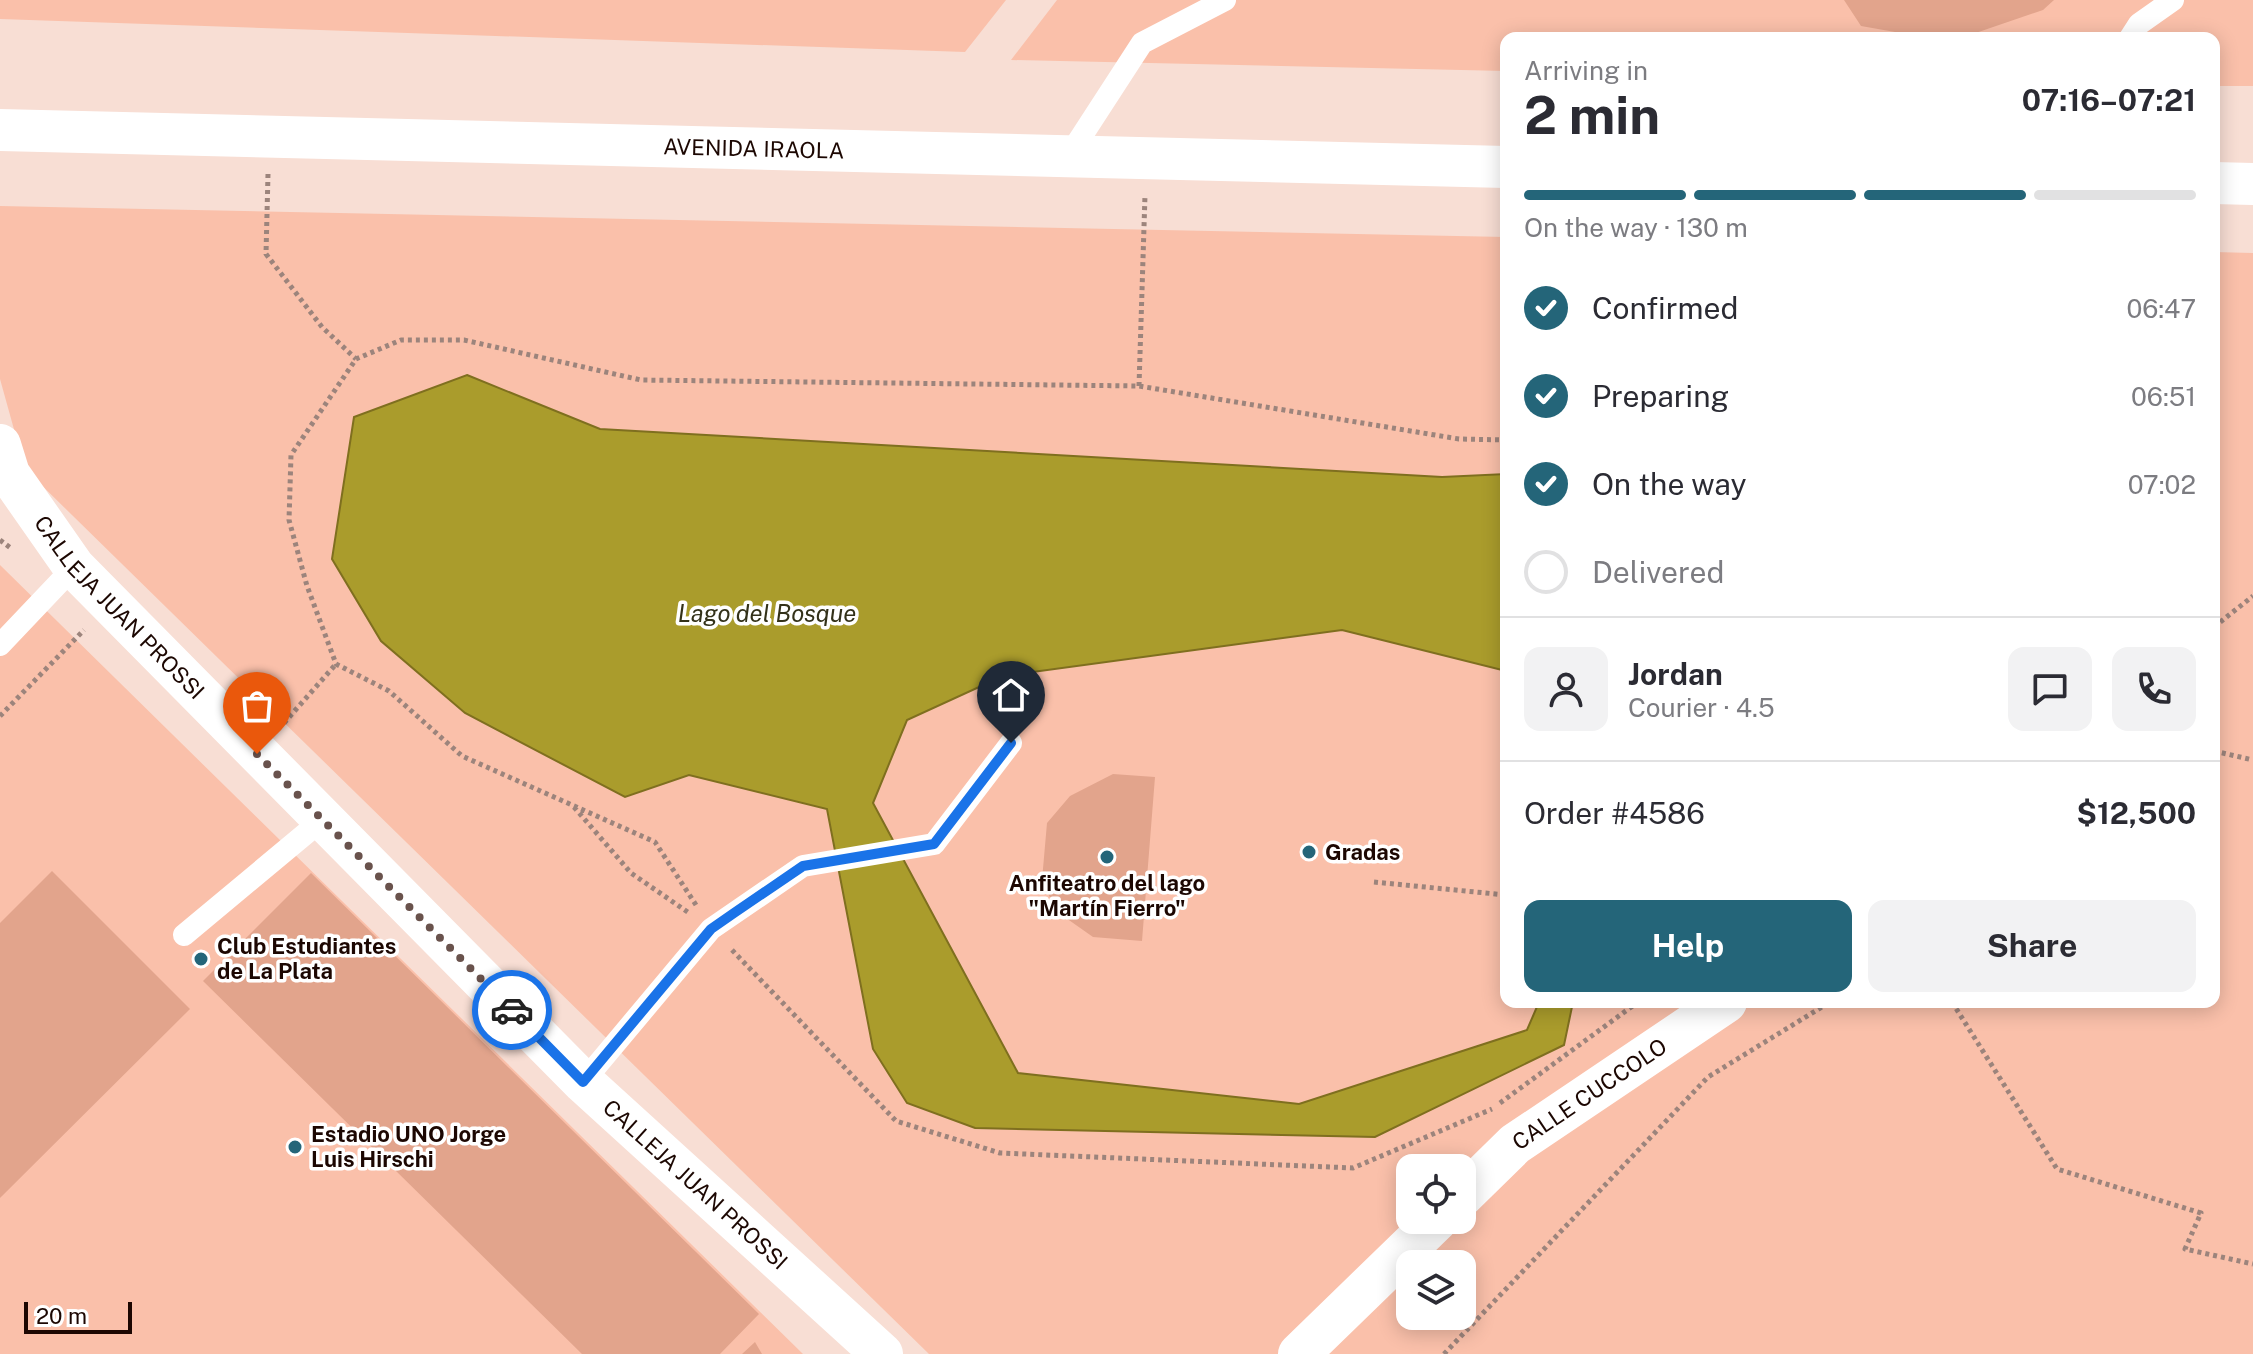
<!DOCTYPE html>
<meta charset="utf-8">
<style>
body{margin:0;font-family:"Public Sans",sans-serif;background:#f2f2f3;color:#2b2b33;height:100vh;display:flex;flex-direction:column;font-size:30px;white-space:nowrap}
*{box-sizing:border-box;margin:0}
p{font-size:26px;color:#7c7c81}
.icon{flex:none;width:44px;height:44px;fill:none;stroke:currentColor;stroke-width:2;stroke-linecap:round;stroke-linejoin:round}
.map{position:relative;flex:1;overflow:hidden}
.details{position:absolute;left:1500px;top:32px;width:720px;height:976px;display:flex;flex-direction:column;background:#fff;border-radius:16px;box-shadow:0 4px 20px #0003}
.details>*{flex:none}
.controls{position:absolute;left:1396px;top:1154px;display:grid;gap:16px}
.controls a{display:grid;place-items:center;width:80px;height:80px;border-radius:16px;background:#fff;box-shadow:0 4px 20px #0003;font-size:40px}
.scale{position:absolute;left:24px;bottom:20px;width:108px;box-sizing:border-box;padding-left:8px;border:4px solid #1c0702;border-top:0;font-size:22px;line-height:28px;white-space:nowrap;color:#1c0702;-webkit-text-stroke:6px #fff;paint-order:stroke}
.pin{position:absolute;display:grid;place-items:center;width:68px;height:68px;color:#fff;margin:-82px -34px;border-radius:50% 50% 50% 0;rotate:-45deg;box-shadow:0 0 8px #0007}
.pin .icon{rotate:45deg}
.courier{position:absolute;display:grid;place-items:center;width:80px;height:80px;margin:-40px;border:6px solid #1a73e8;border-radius:50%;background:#fff;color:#222;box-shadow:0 2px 10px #0007}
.head em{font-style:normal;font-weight:700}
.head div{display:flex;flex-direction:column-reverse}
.head{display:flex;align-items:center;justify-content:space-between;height:136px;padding:0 24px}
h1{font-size:52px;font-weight:700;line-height:60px}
.bar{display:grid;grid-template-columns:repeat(4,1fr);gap:12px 8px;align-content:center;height:96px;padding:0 24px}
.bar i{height:10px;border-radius:6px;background:#e1e1e2}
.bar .on{background:#246579}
.bar p{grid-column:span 4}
.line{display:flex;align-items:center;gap:20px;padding:0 24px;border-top:2px solid #e1e1e2}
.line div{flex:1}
.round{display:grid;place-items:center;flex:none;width:84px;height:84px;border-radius:16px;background:#f2f2f3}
ol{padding:0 24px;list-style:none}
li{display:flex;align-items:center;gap:24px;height:88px}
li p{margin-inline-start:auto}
li .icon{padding:8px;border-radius:50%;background:#246579;color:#fff;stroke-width:4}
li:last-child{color:#7c7c81}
li i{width:44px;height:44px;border:4px solid #e1e1e2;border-radius:50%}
.button{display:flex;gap:16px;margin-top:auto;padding:16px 24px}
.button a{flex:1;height:92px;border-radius:16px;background:#246579;color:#fff;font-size:32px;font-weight:700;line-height:92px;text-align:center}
.button a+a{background:#f2f2f3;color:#2b2b33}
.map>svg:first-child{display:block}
.green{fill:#fac0aa;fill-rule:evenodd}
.water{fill:#aa9c2c;stroke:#7f6f1f;stroke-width:2}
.building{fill:#e2a48c}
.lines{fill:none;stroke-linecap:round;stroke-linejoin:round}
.path{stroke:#9c847c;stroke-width:5;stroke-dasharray:4 4;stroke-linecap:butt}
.lane{stroke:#fff;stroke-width:22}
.street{stroke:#fff;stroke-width:42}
.done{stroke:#69524c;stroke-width:8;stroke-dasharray:0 14.4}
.route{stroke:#1a73e8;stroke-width:10}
.poi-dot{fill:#246579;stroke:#fff;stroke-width:3}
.labels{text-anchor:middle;stroke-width:7;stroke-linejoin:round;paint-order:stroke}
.street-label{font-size:22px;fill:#1c0702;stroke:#fff}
.poi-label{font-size:22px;font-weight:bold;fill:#1c0702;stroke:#fff;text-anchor:start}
.water-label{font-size:24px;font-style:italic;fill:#333119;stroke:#fff}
</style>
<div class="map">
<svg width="2253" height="1354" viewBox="0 0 2253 1354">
<rect width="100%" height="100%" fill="#f8ded4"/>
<!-- green -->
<path class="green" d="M 0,0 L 1006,0 L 965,52 L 0,19 Z
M 1057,0 L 2253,0 L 2253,86 L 2214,86 L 2214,38 L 1506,38 L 1506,71 L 1011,60 Z
M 0,206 L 1506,237 L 1506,1002 L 2214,1002 L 2214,252 L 2253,253 L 2253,1354 L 929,1354 L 25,469 L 0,379 ZM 1410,1168 L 1462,1168 L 1462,1220 L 1410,1220 ZM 1410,1264 L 1462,1264 L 1462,1316 L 1410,1316 Z
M 0,565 L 803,1354 L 0,1354 Z"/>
<!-- water -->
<path class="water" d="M 467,375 L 600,429 L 1442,477 L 1506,474 L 1506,671 L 1342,630 L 1003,676 L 907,720 L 873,803 L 1018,1073 L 1299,1104 L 1527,1030 L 1539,1002 L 1573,1002 L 1564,1045 L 1375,1137 L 975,1128 L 907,1103 L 873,1049 L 827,809 L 689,775 L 625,797 L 465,713 L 381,641 L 332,559 L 354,417 Z"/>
<!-- building -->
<path class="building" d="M 1844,0 L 2054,0 L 2043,10 L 1961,38 L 1929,38 L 1861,26 Z
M 1113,774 L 1155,777 L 1142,941 L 1093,937 L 1056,911 L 1042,880 L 1047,823 L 1070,796 Z
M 52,871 L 190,1009 L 0,1198 L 0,923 Z
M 311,873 L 759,1314 L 720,1354 L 582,1354 L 203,981 Z
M 755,1342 L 762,1354 L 742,1354 Z"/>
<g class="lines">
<!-- path -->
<path class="path" d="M 268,174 L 266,254 L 322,327 L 356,359
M 1139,386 L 1145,195
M 0,540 L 12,549
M 2214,627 L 2253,596
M 0,716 L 84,630
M 284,723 L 336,664
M 2214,751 L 2253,760
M 574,807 L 631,873 L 689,913
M 1374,882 L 1506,895
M 696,905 L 655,842 L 462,756 L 389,691 L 336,664 L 307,586 L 289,520 L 291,455 L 356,359 L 401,340 L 464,340 L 641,380 L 1139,386 L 1459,439 L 1506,440
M 732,950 L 896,1121 L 1000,1153 L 1353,1168 L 1492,1109
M 1952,1002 L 2057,1169 L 2201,1213 L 2185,1249 L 2253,1264
M 1500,1103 L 1638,1002
M 1444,1354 L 1708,1077 L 1830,1002"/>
<!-- lane -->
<path class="lane" d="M 2130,38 L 2139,24 L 2173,0
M 1068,157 L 1142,43 L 1225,0
M 0,645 L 74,567
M 184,935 L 322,820
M 583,1082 L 711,929 L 803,866 L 934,844 L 1011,743"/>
<!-- street -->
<g class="street">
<path id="s1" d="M 0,130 L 1506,167"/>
<path d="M 2214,183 L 2253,184"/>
<path id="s2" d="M 0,445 L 9,474 L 74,567 L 583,1082 L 882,1354"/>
<path id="s3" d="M 1462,1196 L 1515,1144 L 1726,1002"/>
<path d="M 1299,1354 L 1437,1220"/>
</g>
</g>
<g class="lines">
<!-- done -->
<path class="done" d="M 257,754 L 512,1010"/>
<!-- route -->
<path class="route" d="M 512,1010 L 583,1082 L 711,929 L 734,913 L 803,866 L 934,844 L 1011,743"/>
</g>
<!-- markers -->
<g class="poi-dot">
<circle cx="1309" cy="852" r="8"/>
<circle cx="1107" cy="857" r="8"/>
<circle cx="201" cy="959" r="8"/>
<circle cx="295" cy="1147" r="8"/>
</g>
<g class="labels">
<!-- street labels -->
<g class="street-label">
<text dy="8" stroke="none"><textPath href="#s1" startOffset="754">AVENIDA IRAOLA</textPath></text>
<text dy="8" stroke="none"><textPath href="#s2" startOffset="204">CALLEJA JUAN PROSSI</textPath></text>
<text dy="8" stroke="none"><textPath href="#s3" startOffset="164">CALLE CUCCOLO</textPath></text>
<text dy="8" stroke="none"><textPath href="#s2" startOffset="1020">CALLEJA JUAN PROSSI</textPath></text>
</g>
<!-- poi labels -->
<g class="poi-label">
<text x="1325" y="860">Gradas</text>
<text x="1107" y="891" text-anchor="middle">Anfiteatro del lago<tspan x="1107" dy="25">"Martín Fierro"</tspan></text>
<text x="217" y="954">Club Estudiantes<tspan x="217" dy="25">de La Plata</tspan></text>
<text x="311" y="1142">Estadio UNO Jorge<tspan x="311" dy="25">Luis Hirschi</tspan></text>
</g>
<!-- water labels -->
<g class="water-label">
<text x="767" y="622">Lago del Bosque</text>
</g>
</g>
</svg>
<div class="controls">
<a><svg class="icon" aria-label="locate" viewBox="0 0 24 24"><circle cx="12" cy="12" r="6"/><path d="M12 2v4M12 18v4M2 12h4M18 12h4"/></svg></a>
<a><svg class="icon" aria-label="layers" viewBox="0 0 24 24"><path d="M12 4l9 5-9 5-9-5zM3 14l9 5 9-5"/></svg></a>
</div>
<div class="scale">20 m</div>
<div class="pin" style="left:257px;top:754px;background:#ea580c"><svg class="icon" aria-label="bag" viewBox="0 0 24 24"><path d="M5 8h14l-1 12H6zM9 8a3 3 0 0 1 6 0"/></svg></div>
<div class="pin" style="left:1011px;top:743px;background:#1f2937"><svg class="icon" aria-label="home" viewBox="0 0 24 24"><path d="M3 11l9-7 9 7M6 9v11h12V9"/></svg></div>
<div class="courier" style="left:512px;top:1010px"><svg class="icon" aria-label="car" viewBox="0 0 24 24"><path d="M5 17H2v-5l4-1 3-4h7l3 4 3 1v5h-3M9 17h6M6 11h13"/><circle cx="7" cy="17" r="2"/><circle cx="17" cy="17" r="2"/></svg></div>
<section class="details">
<div class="head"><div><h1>2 min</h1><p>Arriving in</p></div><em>07:16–07:21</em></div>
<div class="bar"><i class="on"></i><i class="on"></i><i class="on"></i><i></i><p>On the way · 130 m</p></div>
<ol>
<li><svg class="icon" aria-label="check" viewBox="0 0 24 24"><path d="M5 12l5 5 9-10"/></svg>Confirmed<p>06:47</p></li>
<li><svg class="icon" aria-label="check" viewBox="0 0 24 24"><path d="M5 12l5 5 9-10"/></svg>Preparing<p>06:51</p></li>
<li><svg class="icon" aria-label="check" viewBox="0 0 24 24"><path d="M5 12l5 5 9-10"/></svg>On the way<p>07:02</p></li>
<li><i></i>Delivered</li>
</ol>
<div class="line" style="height:144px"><a class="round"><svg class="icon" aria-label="person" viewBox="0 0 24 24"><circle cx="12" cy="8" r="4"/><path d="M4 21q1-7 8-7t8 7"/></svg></a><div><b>Jordan</b><p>Courier · 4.5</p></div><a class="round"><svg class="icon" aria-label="chat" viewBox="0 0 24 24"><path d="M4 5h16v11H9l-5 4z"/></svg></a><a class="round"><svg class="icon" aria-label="phone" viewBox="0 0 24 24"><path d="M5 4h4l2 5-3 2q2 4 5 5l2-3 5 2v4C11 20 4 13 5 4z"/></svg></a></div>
<div class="line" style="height:104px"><div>Order #4586</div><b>$12,500</b></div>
<div class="button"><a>Help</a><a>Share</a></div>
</section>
</div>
